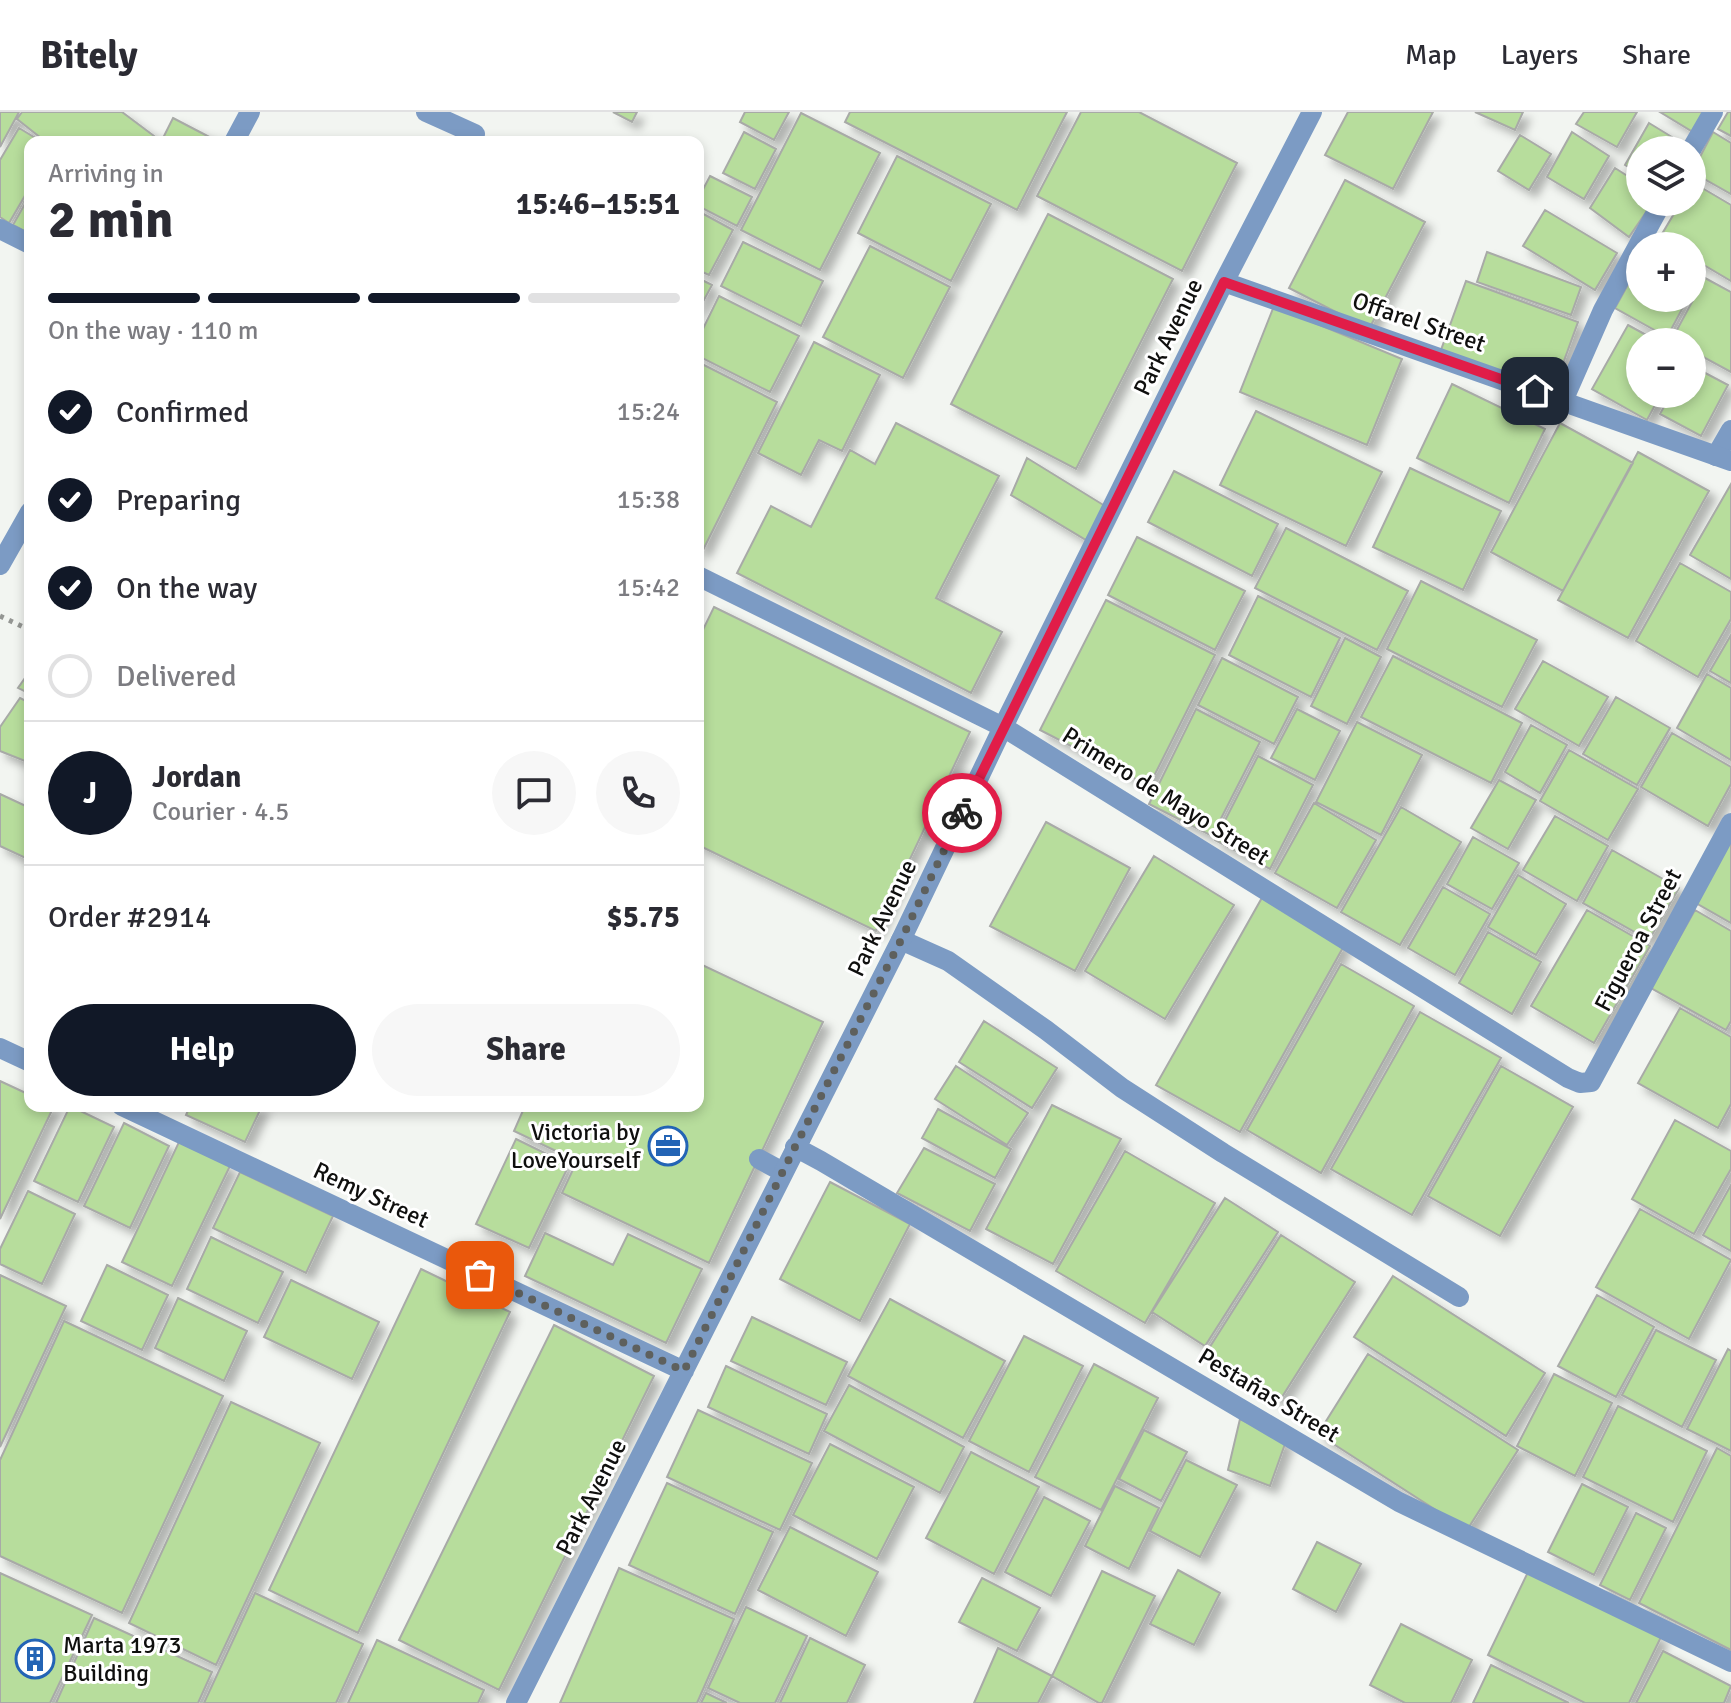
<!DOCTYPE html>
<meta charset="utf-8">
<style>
body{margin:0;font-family:Signika,sans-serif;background:#f7f7f7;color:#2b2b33;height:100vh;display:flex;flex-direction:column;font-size:30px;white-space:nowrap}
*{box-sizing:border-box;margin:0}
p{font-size:26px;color:#7c7c81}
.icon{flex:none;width:44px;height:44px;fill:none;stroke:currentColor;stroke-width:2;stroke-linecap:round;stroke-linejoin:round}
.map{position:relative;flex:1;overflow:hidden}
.details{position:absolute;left:24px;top:24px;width:680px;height:976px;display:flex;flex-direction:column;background:#fff;border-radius:16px;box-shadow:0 4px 12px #0003}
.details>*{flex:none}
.buttons{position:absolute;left:1626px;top:24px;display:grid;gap:16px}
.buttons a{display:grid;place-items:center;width:80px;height:80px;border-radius:50%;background:#fff;box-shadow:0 4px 12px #0003;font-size:40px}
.pin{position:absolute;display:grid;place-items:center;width:68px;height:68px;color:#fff;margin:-34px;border-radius:16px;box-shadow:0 4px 12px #0006}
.courier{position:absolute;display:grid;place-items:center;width:80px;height:80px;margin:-40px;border:6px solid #e11d48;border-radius:50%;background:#fff;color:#222;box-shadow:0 2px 10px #0007}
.summary em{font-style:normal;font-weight:800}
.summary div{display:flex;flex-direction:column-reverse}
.summary{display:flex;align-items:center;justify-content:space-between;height:136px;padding:0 24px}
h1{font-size:52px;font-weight:800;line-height:60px}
.bar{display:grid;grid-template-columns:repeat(4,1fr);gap:12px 8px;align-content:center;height:96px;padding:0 24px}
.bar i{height:10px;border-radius:6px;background:#e1e1e2}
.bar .selected{background:#111827}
.bar p{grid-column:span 4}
.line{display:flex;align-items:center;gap:20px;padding:0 24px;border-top:2px solid #e1e1e2}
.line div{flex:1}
.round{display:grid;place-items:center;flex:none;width:84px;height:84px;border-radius:42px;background:#f7f7f7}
ol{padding:0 24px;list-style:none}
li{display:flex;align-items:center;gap:24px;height:88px}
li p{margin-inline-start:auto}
li .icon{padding:8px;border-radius:50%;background:#111827;color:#fff;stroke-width:4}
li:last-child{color:#7c7c81}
li i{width:44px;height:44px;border:4px solid #e1e1e2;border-radius:50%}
.primary-button{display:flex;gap:16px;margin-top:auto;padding:16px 24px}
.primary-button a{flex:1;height:92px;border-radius:48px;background:#111827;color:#fff;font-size:32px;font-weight:800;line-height:92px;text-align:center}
.primary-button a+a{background:#f7f7f7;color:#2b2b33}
header{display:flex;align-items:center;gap:48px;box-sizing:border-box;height:112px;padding:0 40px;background:#fff;border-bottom:2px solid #e1e1e2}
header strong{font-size:38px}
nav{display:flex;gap:44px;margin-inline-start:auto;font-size:28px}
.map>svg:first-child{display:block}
.building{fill:#b7dd9c;stroke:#a8aaa7;stroke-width:2;filter:url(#shadow)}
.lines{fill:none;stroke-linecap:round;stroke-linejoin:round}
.path{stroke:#949693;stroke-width:5;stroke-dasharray:4 6;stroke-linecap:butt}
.service{stroke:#7c9bc4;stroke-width:20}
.pedestrian{stroke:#7c9bc4;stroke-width:20}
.minor{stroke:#7c9bc4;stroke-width:20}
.done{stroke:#5e605d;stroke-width:8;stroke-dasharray:0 14.4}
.route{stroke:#e11d48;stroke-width:10}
.labels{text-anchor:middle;stroke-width:6;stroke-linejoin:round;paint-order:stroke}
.street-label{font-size:24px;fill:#0f0f0e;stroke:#fff}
.poi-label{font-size:24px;fill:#0f0f0e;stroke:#fff;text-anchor:end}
</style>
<header>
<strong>Bitely</strong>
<nav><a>Map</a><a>Layers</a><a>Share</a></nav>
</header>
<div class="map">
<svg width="1731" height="1591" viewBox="0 0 1731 1591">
<defs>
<filter id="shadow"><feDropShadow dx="7" dy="7" stdDeviation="4" flood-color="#0004"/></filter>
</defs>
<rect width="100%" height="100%" fill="#f2f5f1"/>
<!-- building -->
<path class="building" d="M 0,0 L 19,0 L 0,35 Z
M 22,0 L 122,0 L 158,27 L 156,30 L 46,30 L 17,7 Z
M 613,0 L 637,0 L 632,10 Z
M 745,0 L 789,0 L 774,28 L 740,10 Z
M 850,0 L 1067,0 L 1017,98 L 845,10 Z
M 1081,0 L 1139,0 L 1237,51 L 1182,159 L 1037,84 Z
M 1348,0 L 1433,0 L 1393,77 L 1325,43 Z
M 1475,0 L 1523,0 L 1515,18 Z
M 1584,0 L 1637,0 L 1617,35 L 1576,12 Z
M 1660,0 L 1705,0 L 1693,20 Z
M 1728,0 L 1731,0 L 1731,24 L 1718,17 Z
M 801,1 L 880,41 L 820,158 L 741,118 Z
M 173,6 L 219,30 L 161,30 Z
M 1649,11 L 1685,33 L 1682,38 L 1640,38 L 1640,62 L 1625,53 Z
M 19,16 L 42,30 L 30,30 L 30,75 L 9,111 L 0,105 L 0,48 Z
M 744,20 L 776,37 L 755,77 L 723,61 Z
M 1572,20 L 1609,44 L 1584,87 L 1547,65 Z
M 1713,20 L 1731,31 L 1731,82 L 1692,60 Z
M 1520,23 L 1551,42 L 1529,78 L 1498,59 Z
M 897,44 L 991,92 L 951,169 L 858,121 Z
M 1615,56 L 1640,72 L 1640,90 L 1653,90 L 1629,125 L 1590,96 Z
M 710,64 L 752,85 L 737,114 L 698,94 L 698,87 Z
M 1345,68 L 1425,110 L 1369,217 L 1289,176 Z
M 1692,70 L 1731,93 L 1731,169 L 1692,146 L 1692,134 L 1671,134 L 1659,127 L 1681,90 L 1692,90 Z
M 30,83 L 30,122 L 13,113 Z
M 1545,98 L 1617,141 L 1595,178 L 1523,134 Z
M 698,99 L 733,118 L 709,163 L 698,158 Z
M 1048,102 L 1173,167 L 1076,357 L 951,292 Z
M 743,130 L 823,169 L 801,214 L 721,174 Z
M 870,134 L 950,175 L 903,266 L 823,225 Z
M 1487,140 L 1581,175 L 1571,203 L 1477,170 Z
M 1640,151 L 1640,186 L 1688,186 L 1667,225 L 1615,196 Z
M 698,166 L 712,173 L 698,199 Z
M 1705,166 L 1731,180 L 1731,260 L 1692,239 L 1692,230 L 1676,230 L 1672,227 Z
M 1466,169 L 1578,210 L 1553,279 L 1441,238 Z
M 719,184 L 799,224 L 770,280 L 698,244 L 698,227 Z
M 1274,194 L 1402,247 L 1367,333 L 1240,280 Z
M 1628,213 L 1659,230 L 1640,230 L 1640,282 L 1661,282 L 1647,308 L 1592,277 Z
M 814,230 L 880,263 L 842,339 L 819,328 L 801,363 L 758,341 Z
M 698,250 L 777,290 L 703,438 L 698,435 Z
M 1692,254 L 1728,273 L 1701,324 L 1660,302 L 1671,282 L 1692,282 Z
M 1452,272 L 1545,317 L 1509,391 L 1417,346 Z
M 1256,299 L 1382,360 L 1346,434 L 1220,373 Z
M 896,311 L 999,364 L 936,486 L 1002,520 L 971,581 L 737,461 L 771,394 L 811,415 L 850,338 L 875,352 Z
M 1560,311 L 1633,351 L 1563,479 L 1491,440 Z
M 1638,340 L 1709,379 L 1628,526 L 1558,488 Z
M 1027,346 L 1105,394 L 1086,428 L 1011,383 Z
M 1410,356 L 1501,399 L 1463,478 L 1373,435 Z
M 1174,359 L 1278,412 L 1252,464 L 1148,410 Z
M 1731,372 L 1731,467 L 1690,443 Z
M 1286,416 L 1408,479 L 1377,538 L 1255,476 Z
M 1137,425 L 1245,479 L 1215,538 L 1108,483 Z
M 1680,451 L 1731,480 L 1731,507 L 1698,565 L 1636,529 Z
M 1421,469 L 1537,528 L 1502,595 L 1387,537 Z
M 1258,484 L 1340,526 L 1311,585 L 1229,543 Z
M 1106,488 L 1215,543 L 1149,674 L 1040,618 Z
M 714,495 L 970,620 L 876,819 L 698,733 L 698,528 Z
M 1731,523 L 1731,571 L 1710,559 Z
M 1345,526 L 1381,545 L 1347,612 L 1311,594 Z
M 1393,544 L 1522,611 L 1491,671 L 1361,605 Z
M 1222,546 L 1298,585 L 1274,632 L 1198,593 Z
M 1543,549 L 1608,585 L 1579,634 L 1515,597 Z
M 30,559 L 30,582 L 18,576 Z
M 1707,562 L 1731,576 L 1731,648 L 1677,616 Z
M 1616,585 L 1670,616 L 1637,673 L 1583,642 Z
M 20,586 L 30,591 L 30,651 L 0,639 L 0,615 Z
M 1196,597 L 1260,630 L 1212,724 L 1149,692 Z
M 1297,597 L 1340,619 L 1315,668 L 1271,646 Z
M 1357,610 L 1422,643 L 1381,723 L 1316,690 Z
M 1531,613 L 1567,633 L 1540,681 L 1505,660 Z
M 1672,621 L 1731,655 L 1731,672 L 1708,714 L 1641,675 Z
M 1569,638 L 1638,677 L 1608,728 L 1540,689 Z
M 1258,644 L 1313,673 L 1270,757 L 1215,728 Z
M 1499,668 L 1536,688 L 1508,737 L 1471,716 Z
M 0,682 L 30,696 L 30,748 L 0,734 Z
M 1314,691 L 1376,728 L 1337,796 L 1275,761 Z
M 1401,695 L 1461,730 L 1400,833 L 1341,800 Z
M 1555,704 L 1608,734 L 1577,789 L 1523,758 Z
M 1046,710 L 1130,756 L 1075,859 L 990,814 Z
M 1473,725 L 1519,751 L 1492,797 L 1447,772 Z
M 1731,728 L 1731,811 L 1696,791 Z
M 1612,738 L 1679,776 L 1649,828 L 1583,791 Z
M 1154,744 L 1234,793 L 1165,907 L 1085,859 Z
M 1518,763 L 1566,792 L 1536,843 L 1488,815 Z
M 1443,775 L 1490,802 L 1455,863 L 1408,836 Z
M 1263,784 L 1345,832 L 1240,1020 L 1156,973 Z
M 1587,798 L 1650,834 L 1594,931 L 1531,894 Z
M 1695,798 L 1731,819 L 1731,909 L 1726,918 L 1651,876 Z
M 1488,820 L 1541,850 L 1512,902 L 1459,871 Z
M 698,851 L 823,910 L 709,1151 L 562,1081 L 577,1049 L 514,1019 L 525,994 L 698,994 Z
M 1341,852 L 1414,894 L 1321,1061 L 1247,1018 Z
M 1680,896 L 1731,925 L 1731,992 L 1718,1016 L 1638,971 Z
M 1420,900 L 1501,946 L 1412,1103 L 1331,1057 Z
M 984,909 L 1057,956 L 1032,996 L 959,950 Z
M 956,954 L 1028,1001 L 1007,1033 L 935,987 Z
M 1501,954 L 1573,995 L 1500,1124 L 1428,1084 Z
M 0,969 L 30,983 L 30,994 L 54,994 L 0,1107 Z
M 1052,993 L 1121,1027 L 1053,1152 L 986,1117 Z
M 70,994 L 114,1015 L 78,1090 L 34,1069 Z
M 190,994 L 262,994 L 245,1030 L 186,1003 Z
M 938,997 L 1011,1037 L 995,1066 L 922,1026 Z
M 1675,1008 L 1731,1039 L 1731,1057 L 1694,1122 L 1632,1087 Z
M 124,1011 L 169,1034 L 130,1116 L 84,1094 Z
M 516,1027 L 569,1053 L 529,1136 L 476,1112 Z
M 179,1030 L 230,1054 L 172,1174 L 122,1150 Z
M 924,1036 L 995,1072 L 970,1119 L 897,1081 Z
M 1125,1039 L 1215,1091 L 1145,1211 L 1056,1159 Z
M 240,1060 L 333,1104 L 306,1161 L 213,1116 Z
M 830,1070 L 910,1112 L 860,1209 L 780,1167 Z
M 1731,1073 L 1731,1139 L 1703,1123 Z
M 28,1079 L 75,1102 L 42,1172 L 0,1152 L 0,1137 Z
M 1225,1086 L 1278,1120 L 1205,1234 L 1152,1200 Z
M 1640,1097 L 1731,1148 L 1689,1227 L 1596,1175 Z
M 545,1121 L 613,1153 L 628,1122 L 702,1157 L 666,1231 L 525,1164 Z
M 1281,1123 L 1355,1170 L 1280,1288 L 1206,1241 Z
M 211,1125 L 283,1160 L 258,1211 L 187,1177 Z
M 107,1153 L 168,1183 L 142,1238 L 81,1209 Z
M 421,1157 L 510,1200 L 358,1521 L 269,1478 Z
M 0,1163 L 66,1194 L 0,1335 Z
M 1393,1164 L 1545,1261 L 1506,1324 L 1354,1225 Z
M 291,1168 L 379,1210 L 352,1267 L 264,1225 Z
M 1597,1183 L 1654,1215 L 1616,1285 L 1558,1254 Z
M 178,1186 L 247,1219 L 224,1269 L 155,1236 Z
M 890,1187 L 1005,1249 L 963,1326 L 848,1264 Z
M 752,1205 L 847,1250 L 826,1293 L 731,1249 Z
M 64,1209 L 223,1284 L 122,1501 L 0,1444 L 0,1348 Z
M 554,1213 L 654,1264 L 499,1578 L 399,1528 Z
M 1656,1218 L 1716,1248 L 1682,1315 L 1622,1283 Z
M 1024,1224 L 1083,1254 L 1029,1360 L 969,1329 Z
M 1728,1237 L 1731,1239 L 1731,1339 L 1687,1317 Z
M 1368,1242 L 1518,1338 L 1467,1418 L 1318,1322 Z
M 1094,1252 L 1158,1286 L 1101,1398 L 1035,1365 Z
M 726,1254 L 827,1302 L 809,1342 L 708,1295 Z
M 1554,1262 L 1612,1291 L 1575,1364 L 1517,1334 Z
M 849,1273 L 964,1335 L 940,1381 L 824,1319 Z
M 231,1290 L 320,1331 L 216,1553 L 129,1511 Z
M 1618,1294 L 1707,1339 L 1673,1410 L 1583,1365 Z
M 698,1298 L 812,1351 L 780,1418 L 667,1365 Z
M 1240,1307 L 1286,1329 L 1270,1374 L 1228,1358 Z
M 1144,1318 L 1187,1340 L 1161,1389 L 1119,1367 Z
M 830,1332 L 914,1375 L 877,1447 L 793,1403 Z
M 1717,1336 L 1731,1344 L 1731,1538 L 1639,1491 Z
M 971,1340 L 1039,1375 L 994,1462 L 926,1426 Z
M 1186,1348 L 1237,1373 L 1200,1445 L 1150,1419 Z
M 667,1371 L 773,1420 L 735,1502 L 629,1453 Z
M 1582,1372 L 1628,1395 L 1594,1463 L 1548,1440 Z
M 1115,1374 L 1159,1396 L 1129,1457 L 1085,1434 Z
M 1044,1385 L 1090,1409 L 1051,1484 L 1005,1460 Z
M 1636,1401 L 1666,1416 L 1630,1488 L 1600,1473 Z
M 790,1415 L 878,1460 L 846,1524 L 758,1478 Z
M 1317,1430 L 1361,1452 L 1336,1500 L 1293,1477 Z
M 619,1456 L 734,1507 L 697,1591 L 560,1591 Z
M 1178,1458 L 1220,1481 L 1194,1533 L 1150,1512 Z
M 1102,1459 L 1155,1484 L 1102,1591 L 1099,1591 L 1052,1564 Z
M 1528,1460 L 1661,1525 L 1629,1591 L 1585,1591 L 1488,1543 Z
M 0,1461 L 92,1503 L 50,1591 L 0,1591 Z
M 982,1466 L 1040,1496 L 1017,1539 L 959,1510 Z
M 255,1481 L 363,1532 L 336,1591 L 204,1591 Z
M 746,1495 L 807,1524 L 775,1591 L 740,1591 L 708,1576 Z
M 94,1506 L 212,1560 L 198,1591 L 56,1591 Z
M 1401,1512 L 1472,1548 L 1451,1591 L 1405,1591 L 1370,1573 Z
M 810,1526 L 865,1553 L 847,1591 L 780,1591 Z
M 377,1528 L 484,1578 L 478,1591 L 348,1591 Z
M 998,1536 L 1052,1564 L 1038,1591 L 974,1591 Z
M 1663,1539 L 1731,1574 L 1724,1591 L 1636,1591 Z
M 1491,1553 L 1569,1591 L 1473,1591 Z
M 706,1581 L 727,1591 L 701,1591 Z"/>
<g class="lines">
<!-- path -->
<path class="path" d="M 0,504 L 30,518"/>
<!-- service -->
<path class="service" d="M 426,0 L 475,22
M 901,828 L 948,849 L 1046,918 L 1122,976 L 1223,1041 L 1459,1185
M 759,1047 L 783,1060"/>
<!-- pedestrian -->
<path class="pedestrian" d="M 1691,38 L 1713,0
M 1563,289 L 1603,198 L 1662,90
M 1716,344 L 1731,318"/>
<!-- minor -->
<path class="minor" d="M 234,30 L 250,0
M 0,117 L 30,132
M 1224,170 L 1731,349
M 0,453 L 30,400
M 698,464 L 1003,615 L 1568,966 L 1580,971 L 1591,970 L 1731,711
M 0,936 L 30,950
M 122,994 L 684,1259
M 795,1035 L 821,1049 L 1399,1390 L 1731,1550
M 516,1591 L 901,828 L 1003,615 L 1224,170 L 1312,0"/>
</g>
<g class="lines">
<!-- done -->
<path class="done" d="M 480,1163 L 684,1259 L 795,1035 L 901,828 L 962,701"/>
<!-- route -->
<path class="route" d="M 962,701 L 1224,170 L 1535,279"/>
</g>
<!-- icons -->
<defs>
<g id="office-ring" transform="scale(2)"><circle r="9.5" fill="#fff" stroke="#2364b5" stroke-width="1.5"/><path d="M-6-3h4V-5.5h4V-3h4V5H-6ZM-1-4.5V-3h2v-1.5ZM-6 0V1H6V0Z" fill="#2364b5"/></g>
<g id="building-ring" transform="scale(2)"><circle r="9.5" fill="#fff" stroke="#2364b5" stroke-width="1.5"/><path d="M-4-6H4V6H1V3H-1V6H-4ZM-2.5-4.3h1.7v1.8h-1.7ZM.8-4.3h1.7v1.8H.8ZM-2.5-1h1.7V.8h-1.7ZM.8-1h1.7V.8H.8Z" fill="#2364b5"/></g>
</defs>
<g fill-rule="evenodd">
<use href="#office-ring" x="668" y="1034"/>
<use href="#building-ring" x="35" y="1547"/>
</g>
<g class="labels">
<!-- street labels -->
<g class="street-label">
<text transform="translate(1419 210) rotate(19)" y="8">Offarel Street</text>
<text transform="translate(1168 225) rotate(-64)" y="8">Park Avenue</text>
<text transform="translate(1166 684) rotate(32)" y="8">Primero de Mayo Street</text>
<text transform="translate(882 806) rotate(-64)" y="8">Park Avenue</text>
<text transform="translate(1638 828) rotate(-62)" y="8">Figueroa Street</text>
<text transform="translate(371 1083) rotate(25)" y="8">Remy Street</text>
<text transform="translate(1269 1283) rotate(31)" y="8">Pestañas Street</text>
<text transform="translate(591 1385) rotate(-63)" y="8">Park Avenue</text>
</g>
<!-- poi labels -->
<g class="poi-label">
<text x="640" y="1028">Victoria by<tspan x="640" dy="28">LoveYourself</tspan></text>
<text x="63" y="1541" text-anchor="start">Marta 1973<tspan x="63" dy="28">Building</tspan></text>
</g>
</g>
</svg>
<div class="buttons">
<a><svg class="icon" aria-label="layers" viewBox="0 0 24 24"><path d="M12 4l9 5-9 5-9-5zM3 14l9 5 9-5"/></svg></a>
<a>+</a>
<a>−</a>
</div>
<div class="pin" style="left:480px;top:1163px;background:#ea580c"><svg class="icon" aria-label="bag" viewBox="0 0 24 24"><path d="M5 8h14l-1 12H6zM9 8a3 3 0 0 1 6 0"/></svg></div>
<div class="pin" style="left:1535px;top:279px;background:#1f2937"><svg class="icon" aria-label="home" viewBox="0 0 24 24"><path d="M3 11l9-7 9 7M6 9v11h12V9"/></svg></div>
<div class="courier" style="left:962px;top:701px"><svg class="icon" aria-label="bike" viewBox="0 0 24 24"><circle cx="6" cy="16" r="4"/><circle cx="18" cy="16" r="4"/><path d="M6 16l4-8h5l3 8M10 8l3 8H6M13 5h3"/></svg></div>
<section class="details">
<div class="summary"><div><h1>2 min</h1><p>Arriving in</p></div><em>15:46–15:51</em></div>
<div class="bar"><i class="selected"></i><i class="selected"></i><i class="selected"></i><i></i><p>On the way · 110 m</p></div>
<ol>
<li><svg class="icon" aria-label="check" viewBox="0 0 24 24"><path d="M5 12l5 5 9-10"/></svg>Confirmed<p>15:24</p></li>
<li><svg class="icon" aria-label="check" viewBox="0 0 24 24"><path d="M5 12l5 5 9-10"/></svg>Preparing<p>15:38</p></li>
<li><svg class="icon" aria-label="check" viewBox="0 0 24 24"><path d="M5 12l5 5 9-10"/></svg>On the way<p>15:42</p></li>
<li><i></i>Delivered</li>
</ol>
<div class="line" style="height:144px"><b class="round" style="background:#111827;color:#fff">J</b><div><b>Jordan</b><p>Courier · 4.5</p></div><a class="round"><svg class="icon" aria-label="chat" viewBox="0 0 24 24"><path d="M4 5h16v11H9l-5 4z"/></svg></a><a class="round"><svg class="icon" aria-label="phone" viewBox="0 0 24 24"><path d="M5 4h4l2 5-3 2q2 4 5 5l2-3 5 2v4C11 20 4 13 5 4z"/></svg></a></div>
<div class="line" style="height:104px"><div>Order #2914</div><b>$5.75</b></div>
<div class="primary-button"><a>Help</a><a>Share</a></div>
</section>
</div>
